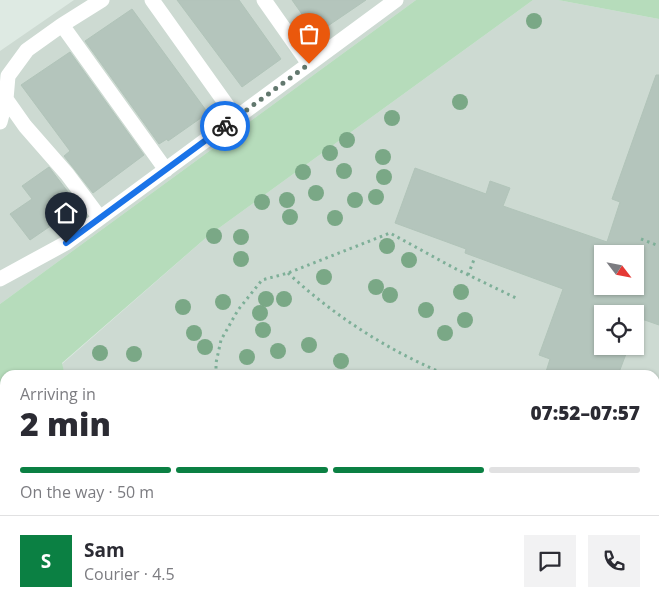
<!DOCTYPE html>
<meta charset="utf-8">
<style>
body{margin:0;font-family:"Open Sans",sans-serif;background:#f2f2f3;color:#2b2b33;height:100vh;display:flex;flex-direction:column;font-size:19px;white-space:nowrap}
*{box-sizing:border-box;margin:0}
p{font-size:16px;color:#7c7c81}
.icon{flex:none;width:28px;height:28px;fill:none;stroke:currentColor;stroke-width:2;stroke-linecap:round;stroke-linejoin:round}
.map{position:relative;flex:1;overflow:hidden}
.side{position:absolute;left:0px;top:370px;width:660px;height:246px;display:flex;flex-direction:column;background:#fff;border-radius:15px 15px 0 0;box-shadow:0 1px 4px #0004}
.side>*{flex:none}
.needle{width:32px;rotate:122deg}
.controls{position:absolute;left:594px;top:245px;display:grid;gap:10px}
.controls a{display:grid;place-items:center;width:50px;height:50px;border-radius:0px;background:#fff;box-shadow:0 1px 4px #0004;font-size:25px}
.pin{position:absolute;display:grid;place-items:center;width:42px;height:42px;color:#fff;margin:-51px -21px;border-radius:50% 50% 50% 0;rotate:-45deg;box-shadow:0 0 5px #0007}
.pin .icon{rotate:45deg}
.courier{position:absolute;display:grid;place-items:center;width:50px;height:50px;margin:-25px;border:4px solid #1a73e8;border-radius:50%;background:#fff;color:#222;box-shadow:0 1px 6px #0007}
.summary em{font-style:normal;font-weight:800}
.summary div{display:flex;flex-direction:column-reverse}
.summary{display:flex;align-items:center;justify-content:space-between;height:85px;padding:0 20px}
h1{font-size:32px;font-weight:800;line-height:38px}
.bar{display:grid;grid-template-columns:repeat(4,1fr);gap:8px 5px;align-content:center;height:60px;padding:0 20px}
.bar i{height:6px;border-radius:4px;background:#e1e1e2}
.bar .active{background:#0b8043}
.bar p{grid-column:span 4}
.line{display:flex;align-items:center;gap:12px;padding:0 20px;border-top:1px solid #e1e1e2}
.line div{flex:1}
.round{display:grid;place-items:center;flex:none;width:52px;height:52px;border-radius:0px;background:#f2f2f3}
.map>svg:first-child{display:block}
.built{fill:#cddad2;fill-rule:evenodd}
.green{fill:#b6dcbb}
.building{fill:#b4c5bc;stroke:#b1c4b9;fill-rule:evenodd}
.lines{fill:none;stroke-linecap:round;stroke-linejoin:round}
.path{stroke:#7eaf98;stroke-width:3;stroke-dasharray:2.5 4;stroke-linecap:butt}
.lane{stroke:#fff;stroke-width:15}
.street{stroke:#fff;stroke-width:15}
.tree{fill:#7aa886}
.done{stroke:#62786e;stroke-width:5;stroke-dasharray:0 9}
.route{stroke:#1a73e8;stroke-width:6}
</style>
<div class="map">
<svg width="659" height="616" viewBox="0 0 659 616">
<rect width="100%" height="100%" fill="#deeae3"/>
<!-- built -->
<path class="built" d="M 74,0 L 416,0 L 0,304 L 0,51 Z
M 533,0 L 558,0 L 659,19 L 659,616 L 581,616 L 568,611 L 655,611 L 655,375 L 65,375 L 62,364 L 208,236 ZM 602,254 L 635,254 L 635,286 L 602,286 ZM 602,314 L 635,314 L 635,346 L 602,346 Z"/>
<!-- green -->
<path class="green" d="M 416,0 L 533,0 L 208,236 L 62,363 L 65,375 L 5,375 L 5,420 L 0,418 L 0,304 Z
M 558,0 L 659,0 L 659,19 Z"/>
<!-- building -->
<path class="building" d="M 177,0 L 239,0 L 281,59 L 242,87 Z
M 292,0 L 366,0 L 316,34 Z
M 132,9 L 208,113 L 168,141 L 167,139 L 159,144 L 85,41 Z
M 70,52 L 144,155 L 93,193 L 64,156 L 70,151 L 21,85 Z
M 656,75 L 659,75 L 659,325 L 639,318 L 635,329 L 635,314 L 602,314 L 602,346 L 629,346 L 618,375 L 545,375 L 550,359 L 539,355 L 563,289 L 465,253 L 466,249 L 395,223 L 415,168 L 486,194 L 490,181 L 510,188 L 503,206 L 607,242 L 620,202 L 612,199 ZM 602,254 L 635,254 L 635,286 L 602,286 Z
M 49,167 L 77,204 L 69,210 L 71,212 L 30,240 L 10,214 L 32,199 L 22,186 Z"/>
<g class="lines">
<!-- path -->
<path class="path" d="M 641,239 L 659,246
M 288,273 C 334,316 389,351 447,375
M 468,275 L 475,257
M 216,375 L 216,363 L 221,340 L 238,310 L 262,280 L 288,273 L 390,233 L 454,268 L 516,298
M 0,484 L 5,486
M 0,565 L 5,564
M 411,616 L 418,611"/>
<!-- lane -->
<path class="lane" d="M 152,0 L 236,118
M 264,0 L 309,64
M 62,25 L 166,170
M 6,99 L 25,126 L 67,174 L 100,218
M 0,122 L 6,99 L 8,76 L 27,50 L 62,25 L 102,0
M 0,279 L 66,243 L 396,0
M 655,430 L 659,419
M 655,560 L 659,562
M 343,611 L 359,615 L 367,611
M 597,616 L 599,611"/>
<!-- street -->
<path class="street" d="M 0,437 L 5,438
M 478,611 L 490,616
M 257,616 L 259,611"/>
</g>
<!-- trees -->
<g class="tree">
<circle cx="534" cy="21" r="8"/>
<circle cx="460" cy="102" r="8"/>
<circle cx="392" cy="118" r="8"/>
<circle cx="347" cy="140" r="8"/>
<circle cx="330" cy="153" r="8"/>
<circle cx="383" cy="157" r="8"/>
<circle cx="344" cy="171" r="8"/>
<circle cx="303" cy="172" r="8"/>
<circle cx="384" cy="177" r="8"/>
<circle cx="316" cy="193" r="8"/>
<circle cx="376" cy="197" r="8"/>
<circle cx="287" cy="200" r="8"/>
<circle cx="355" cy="200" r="8"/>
<circle cx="262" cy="202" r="8"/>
<circle cx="290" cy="217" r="8"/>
<circle cx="335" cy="218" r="8"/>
<circle cx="214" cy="236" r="8"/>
<circle cx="241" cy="237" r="8"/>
<circle cx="387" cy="246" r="8"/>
<circle cx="241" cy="259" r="8"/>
<circle cx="409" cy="260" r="8"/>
<circle cx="324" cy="277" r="8"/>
<circle cx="376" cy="287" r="8"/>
<circle cx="461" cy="292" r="8"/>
<circle cx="390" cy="295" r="8"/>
<circle cx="266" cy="299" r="8"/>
<circle cx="284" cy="299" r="8"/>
<circle cx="223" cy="302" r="8"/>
<circle cx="183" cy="307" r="8"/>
<circle cx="426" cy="310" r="8"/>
<circle cx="260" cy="313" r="8"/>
<circle cx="465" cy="320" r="8"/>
<circle cx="263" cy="330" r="8"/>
<circle cx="194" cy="333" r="8"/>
<circle cx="445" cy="333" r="8"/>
<circle cx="309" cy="345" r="8"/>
<circle cx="205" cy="347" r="8"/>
<circle cx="278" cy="351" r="8"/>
<circle cx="100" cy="353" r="8"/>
<circle cx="134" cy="354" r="8"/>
<circle cx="247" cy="357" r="8"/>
<circle cx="341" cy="361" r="8"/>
</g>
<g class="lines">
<!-- done -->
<path class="done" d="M 225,126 L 309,64"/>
<!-- route -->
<path class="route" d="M 66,243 L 225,126"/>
</g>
</svg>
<div class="controls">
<a><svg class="needle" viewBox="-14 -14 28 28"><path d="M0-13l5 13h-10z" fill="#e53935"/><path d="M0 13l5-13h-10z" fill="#7c7c81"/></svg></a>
<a><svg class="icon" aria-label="locate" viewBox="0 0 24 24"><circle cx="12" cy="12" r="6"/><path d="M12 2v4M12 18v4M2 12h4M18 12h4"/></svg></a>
</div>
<div class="pin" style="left:309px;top:64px;background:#ea580c"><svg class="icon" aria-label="bag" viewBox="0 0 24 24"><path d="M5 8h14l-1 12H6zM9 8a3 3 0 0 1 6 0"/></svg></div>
<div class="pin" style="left:66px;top:243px;background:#1f2937"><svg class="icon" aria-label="home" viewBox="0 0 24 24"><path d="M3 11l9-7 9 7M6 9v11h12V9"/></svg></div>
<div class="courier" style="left:225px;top:126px"><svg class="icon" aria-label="bike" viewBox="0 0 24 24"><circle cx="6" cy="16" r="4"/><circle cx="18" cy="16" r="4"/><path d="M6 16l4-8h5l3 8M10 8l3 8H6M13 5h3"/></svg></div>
<section class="side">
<div class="summary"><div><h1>2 min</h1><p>Arriving in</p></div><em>07:52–07:57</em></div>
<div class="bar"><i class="active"></i><i class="active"></i><i class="active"></i><i></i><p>On the way · 50 m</p></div>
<div class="line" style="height:90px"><b class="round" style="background:#0b8043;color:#fff">S</b><div><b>Sam</b><p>Courier · 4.5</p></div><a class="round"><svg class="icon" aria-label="chat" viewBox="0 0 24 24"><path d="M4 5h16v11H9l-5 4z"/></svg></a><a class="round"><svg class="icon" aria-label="phone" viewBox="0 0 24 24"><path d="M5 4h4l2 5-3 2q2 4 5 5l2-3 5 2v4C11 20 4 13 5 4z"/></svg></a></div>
</section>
</div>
